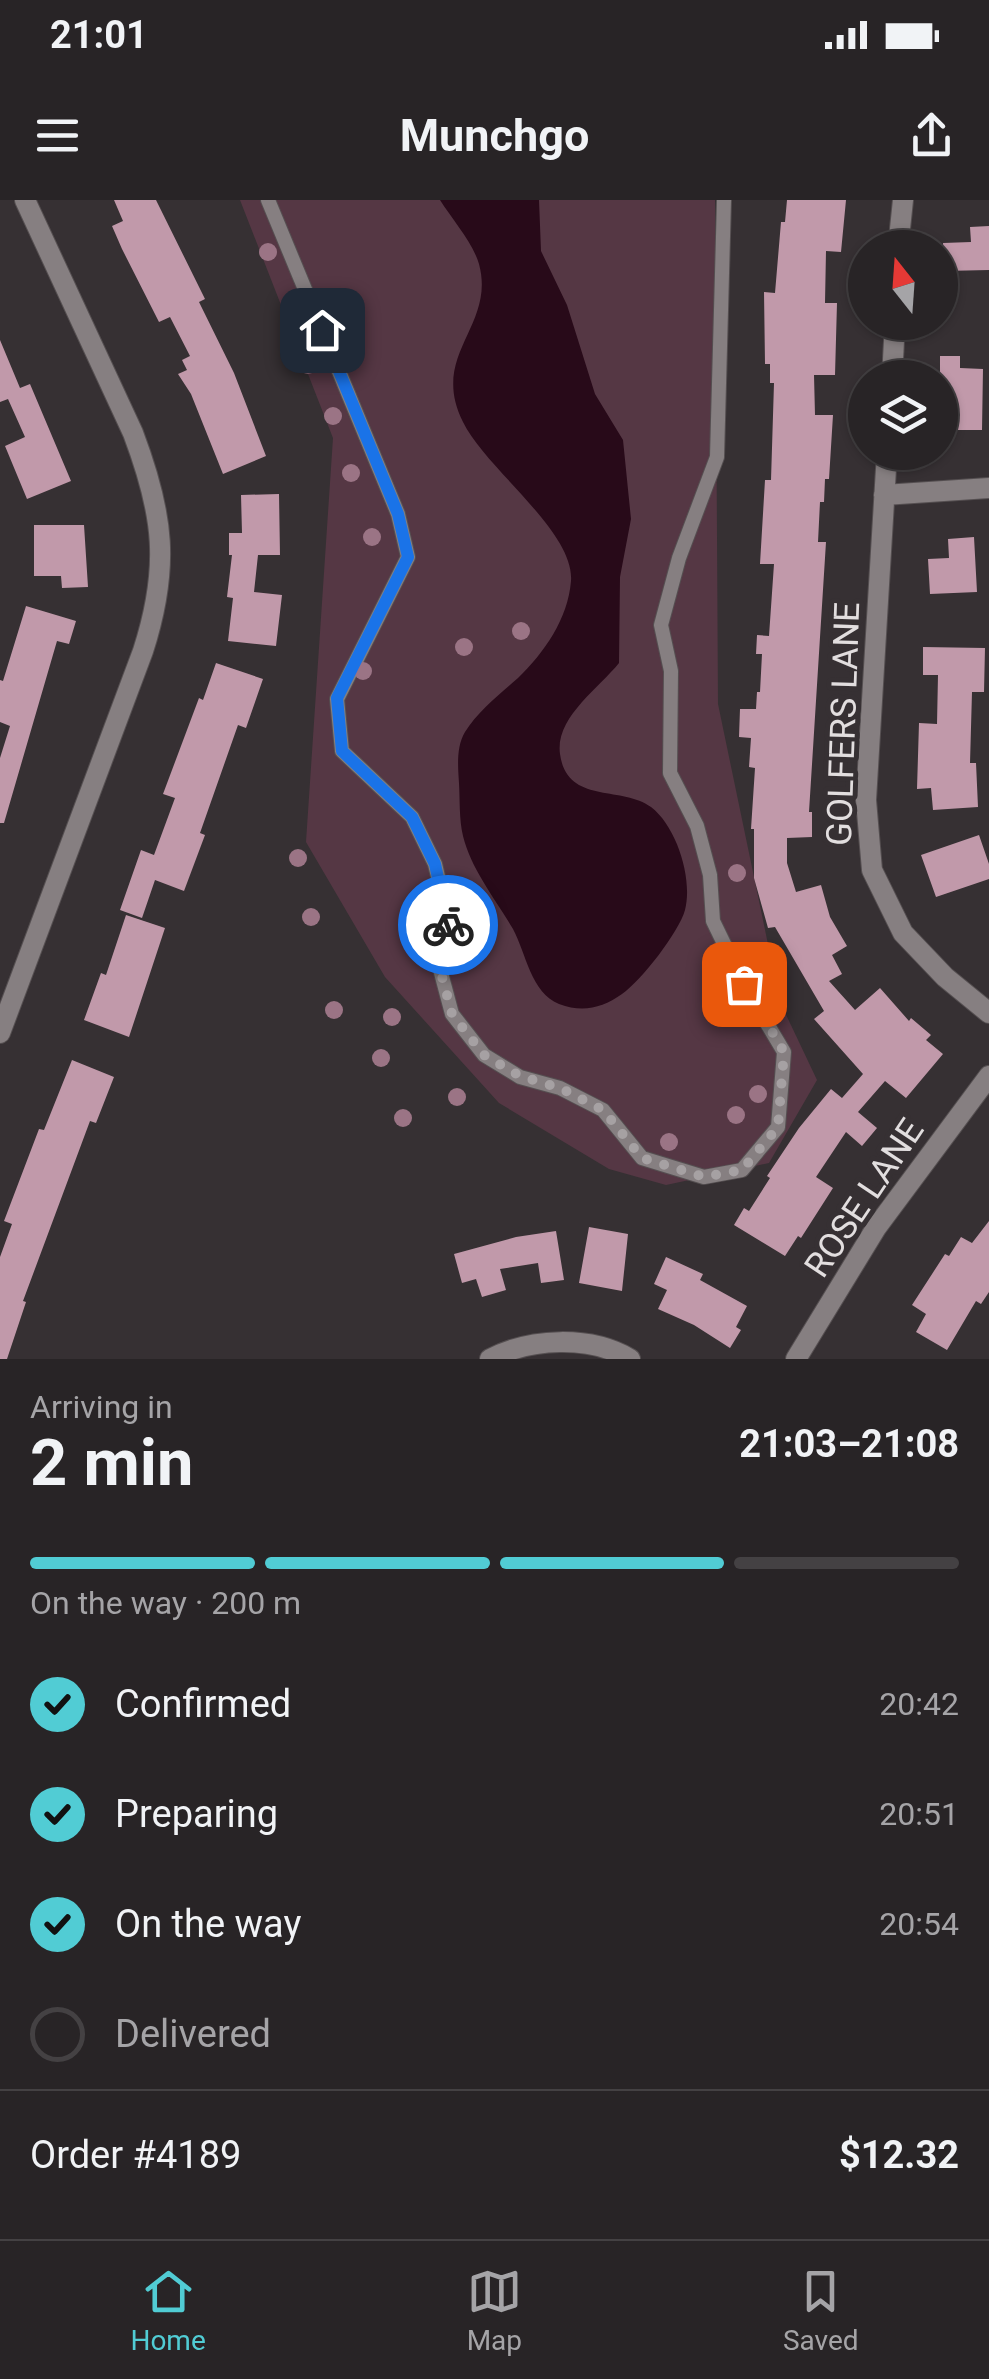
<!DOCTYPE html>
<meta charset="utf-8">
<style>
body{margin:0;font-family:Roboto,sans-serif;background:#343032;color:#f1f3f6;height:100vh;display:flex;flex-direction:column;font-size:38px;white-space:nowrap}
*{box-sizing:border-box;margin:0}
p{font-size:32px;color:#a5a4a7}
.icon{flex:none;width:55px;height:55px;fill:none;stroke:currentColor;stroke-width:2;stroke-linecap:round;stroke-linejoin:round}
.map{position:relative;height:1159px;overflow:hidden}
.panel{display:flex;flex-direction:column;background:#282426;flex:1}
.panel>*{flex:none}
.needle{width:65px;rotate:343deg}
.buttons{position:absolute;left:848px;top:30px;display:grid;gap:20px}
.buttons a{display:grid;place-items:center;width:110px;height:110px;border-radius:50%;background:#282426;box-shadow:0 2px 8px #0004,0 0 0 2px #444143;font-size:50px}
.pin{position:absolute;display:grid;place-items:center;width:85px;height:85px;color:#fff;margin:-42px;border-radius:20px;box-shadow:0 5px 15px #0006}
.courier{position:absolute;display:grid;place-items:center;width:100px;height:100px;margin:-50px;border:8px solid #1a73e8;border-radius:50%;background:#fff;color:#222;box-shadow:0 2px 12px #0007}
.summary em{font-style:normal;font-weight:700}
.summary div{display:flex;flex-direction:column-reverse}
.summary{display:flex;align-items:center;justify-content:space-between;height:170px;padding:0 30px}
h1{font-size:65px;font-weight:700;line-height:75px}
.bar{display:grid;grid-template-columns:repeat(4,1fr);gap:15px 10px;align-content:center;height:120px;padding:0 30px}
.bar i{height:12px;border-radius:8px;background:#444143}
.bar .on{background:#51ccd4}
.bar p{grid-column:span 4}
.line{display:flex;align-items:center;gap:25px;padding:0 30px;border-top:2px solid #444143}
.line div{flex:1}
ol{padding:0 30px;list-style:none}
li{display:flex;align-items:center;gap:30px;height:110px}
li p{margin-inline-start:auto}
li .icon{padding:10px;border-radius:50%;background:#51ccd4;color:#111;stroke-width:4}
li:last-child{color:#a5a4a7}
li i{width:55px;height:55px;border:5px solid #444143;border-radius:50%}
.status{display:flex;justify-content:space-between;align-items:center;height:70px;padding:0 50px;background:#282426;direction:ltr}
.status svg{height:28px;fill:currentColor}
header{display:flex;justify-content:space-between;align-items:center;height:130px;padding:0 30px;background:#282426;font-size:45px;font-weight:700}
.tab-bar{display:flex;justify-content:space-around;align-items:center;height:140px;border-top:2px solid #444143;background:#282426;font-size:28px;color:#a5a4a7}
.tab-bar a{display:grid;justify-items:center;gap:5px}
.tab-bar .on{color:#51ccd4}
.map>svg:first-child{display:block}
.green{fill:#553744}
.water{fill:#280a19}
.building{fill:#c199aa}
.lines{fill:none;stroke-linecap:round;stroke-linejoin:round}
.lane-casing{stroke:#554f51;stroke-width:16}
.street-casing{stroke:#554f51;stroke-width:22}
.lane{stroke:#867f81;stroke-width:14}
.street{stroke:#867f81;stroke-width:20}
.tree{fill:#9b7485}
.done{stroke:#a6a1a3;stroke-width:10;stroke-dasharray:0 18}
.route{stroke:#1a73e8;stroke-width:12}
.labels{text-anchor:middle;stroke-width:10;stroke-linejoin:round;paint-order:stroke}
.street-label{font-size:35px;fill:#e2dedf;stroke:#363033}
</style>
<div class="status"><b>21:01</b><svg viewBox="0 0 49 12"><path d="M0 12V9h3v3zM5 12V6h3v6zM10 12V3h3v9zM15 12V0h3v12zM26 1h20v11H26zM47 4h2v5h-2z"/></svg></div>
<header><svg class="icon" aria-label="menu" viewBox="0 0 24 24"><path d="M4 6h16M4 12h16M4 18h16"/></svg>Munchgo<svg class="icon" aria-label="share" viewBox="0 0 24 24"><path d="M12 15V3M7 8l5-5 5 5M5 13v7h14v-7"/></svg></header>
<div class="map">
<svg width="989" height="1159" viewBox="0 0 989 1159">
<rect width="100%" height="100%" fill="#363033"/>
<!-- green -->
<path class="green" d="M 240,0 L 715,0 L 718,504 L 780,802 L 817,880 L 769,963 L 666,985 L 609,969 L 499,903 L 385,777 L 306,642 L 333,238 Z"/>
<!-- water -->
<path class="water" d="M 440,0 L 539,0 L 541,51 L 567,105 L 595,194 L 623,240 L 631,319 L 620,377 L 619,463 C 598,489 555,518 560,554 C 567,605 621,585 651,607 C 677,627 693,679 685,710 C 679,732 641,781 622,794 C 602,808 583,813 559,804 C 531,793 526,753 513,729 C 496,700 471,669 463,636 C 459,619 460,600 459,583 C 458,567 456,547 465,532 C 478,511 500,494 518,478 C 544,453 568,419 571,381 C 575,332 486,269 463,222 C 429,154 496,127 479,64 C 473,43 452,19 440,0 Z"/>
<!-- building -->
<path class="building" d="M 114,0 L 156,0 L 205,99 L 199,102 L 234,173 L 266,256 L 223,274 L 191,194 L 178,174 L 187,170 L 182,160 L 190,156 L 170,117 L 159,122 L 122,49 L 112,26 L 123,21 Z
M 787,0 L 846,0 L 841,52 L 826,51 L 825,103 L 837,103 L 835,175 L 814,175 L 815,215 L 833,215 L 829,279 L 825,279 L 824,302 L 820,302 L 818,342 L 826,342 L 809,612 L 812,612 L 812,637 L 787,638 L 787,663 L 796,692 L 821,685 L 830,717 L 847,746 L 832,755 L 842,774 L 829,781 L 855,810 L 880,788 L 909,821 L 911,818 L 931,835 L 926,840 L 943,854 L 906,898 L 885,881 L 858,912 L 877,928 L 862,946 L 846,932 L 816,977 L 833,988 L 801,1038 L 798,1036 L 785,1056 L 734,1025 L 744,1008 L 749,1011 L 770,978 L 767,976 L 799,928 L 831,889 L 842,898 L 863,874 L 814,819 L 824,811 L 775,727 L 768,728 L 754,678 L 754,629 L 751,629 L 755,568 L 749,567 L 751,538 L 739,537 L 740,509 L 756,509 L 757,492 L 760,492 L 762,454 L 756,454 L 757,435 L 769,436 L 774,364 L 760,364 L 765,280 L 771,280 L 774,183 L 770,183 L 770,164 L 765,164 L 764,92 L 775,93 L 781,22 L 785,22 Z
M 989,26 L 989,70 L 944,71 L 943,43 L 971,42 L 970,27 Z
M 0,140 L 20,188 L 30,184 L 71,281 L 27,299 L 5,246 L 25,237 L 8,199 L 0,202 Z
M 940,156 L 960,156 L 960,168 L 983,169 L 982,230 L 956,230 L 956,215 L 940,215 Z
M 279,294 L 280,355 L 258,355 L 254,392 L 282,395 L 276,446 L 228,441 L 233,398 L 227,397 L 232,355 L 229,355 L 229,333 L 242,333 L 241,295 Z
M 34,325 L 84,325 L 88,387 L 62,388 L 61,376 L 34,376 Z
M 974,337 L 977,392 L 930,394 L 928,359 L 949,358 L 948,339 Z
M 26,406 L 76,421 L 69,444 L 57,441 L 4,623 L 0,623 L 0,558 L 10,526 L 0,522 L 0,480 L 3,481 Z
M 923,447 L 985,448 L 984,492 L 972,492 L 970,563 L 976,563 L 978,607 L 933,610 L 931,588 L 917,589 L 919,523 L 937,524 L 938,475 L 923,475 Z
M 216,463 L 263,479 L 246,528 L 238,525 L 200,633 L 205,635 L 184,691 L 155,680 L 142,718 L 120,710 L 141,650 L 154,655 L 175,598 L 163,594 L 199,498 L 203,500 Z
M 979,635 L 989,664 L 989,679 L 936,697 L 921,655 Z
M 126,715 L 165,728 L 129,837 L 84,820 L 101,773 L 106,775 Z
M 72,860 L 114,877 L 96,923 L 90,921 L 23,1101 L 26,1102 L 7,1159 L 0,1159 L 0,1057 L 12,1024 L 4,1021 L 39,929 L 44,930 Z
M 989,1021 L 989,1092 L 981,1104 L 976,1101 L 947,1150 L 916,1132 L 926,1114 L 912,1105 L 945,1054 L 949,1056 L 961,1037 L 972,1043 Z
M 589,1027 L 628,1034 L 622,1091 L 579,1083 Z
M 556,1031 L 564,1080 L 541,1083 L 538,1063 L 500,1069 L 506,1090 L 482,1097 L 476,1079 L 462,1083 L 454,1054 L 516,1037 Z
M 666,1057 L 703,1074 L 700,1080 L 747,1106 L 736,1127 L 741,1130 L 730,1148 L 694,1125 L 658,1109 L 667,1090 L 654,1084 Z"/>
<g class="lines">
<!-- lane casing -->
<g class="lane-casing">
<path id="lane" d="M 268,0 L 398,314 L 408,357 L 337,499 L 342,551 L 412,617 L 435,664 L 449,722 L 440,769 L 452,814 L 484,855 L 520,877 L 560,888 L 603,910 L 642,958 L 704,977 L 742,970 L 778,927 L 784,852 L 744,785 L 713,721 L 710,675 L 697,626 L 670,573 L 671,471 L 661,425 L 679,358 L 717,257 L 724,0"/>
</g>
<!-- street casing -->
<g class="street-casing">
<path id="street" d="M 898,48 L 903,0
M 892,178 L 895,122
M 887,252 L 866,600 L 872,670 L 903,733 L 945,777 L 989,813
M 884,295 L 989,288
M 0,833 L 143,451 C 170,367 164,315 133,233 L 25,0
M 490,1159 C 530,1138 590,1135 630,1159
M 796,1159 L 876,1028 L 989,876"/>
</g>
<!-- lane -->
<use href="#lane" class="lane"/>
<!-- street -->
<use href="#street" class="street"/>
</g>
<!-- trees -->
<g class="tree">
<circle cx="268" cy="52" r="9"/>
<circle cx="289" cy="122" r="9"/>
<circle cx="308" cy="165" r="9"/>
<circle cx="333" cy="216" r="9"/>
<circle cx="351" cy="273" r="9"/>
<circle cx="372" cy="337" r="9"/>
<circle cx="521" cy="431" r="9"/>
<circle cx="464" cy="447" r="9"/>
<circle cx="363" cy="471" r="9"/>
<circle cx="298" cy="658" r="9"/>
<circle cx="737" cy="673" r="9"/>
<circle cx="311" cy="717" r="9"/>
<circle cx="713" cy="779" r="9"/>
<circle cx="334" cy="810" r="9"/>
<circle cx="392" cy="817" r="9"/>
<circle cx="744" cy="817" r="9"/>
<circle cx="381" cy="858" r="9"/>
<circle cx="758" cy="894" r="9"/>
<circle cx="457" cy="897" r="9"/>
<circle cx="736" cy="915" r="9"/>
<circle cx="403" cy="918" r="9"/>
<circle cx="669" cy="942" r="9"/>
</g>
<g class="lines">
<!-- done -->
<path class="done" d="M 448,725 L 440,769 L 452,814 L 484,855 L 520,876 L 560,888 L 603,910 L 642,958 L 704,977 L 742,970 L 778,927 L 784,852 L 744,784"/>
<!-- route -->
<path class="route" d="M 322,130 L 398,314 L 408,357 L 337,498 L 342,551 L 412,617 L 435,664 L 448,725"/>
</g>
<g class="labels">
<!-- street labels -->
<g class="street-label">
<text transform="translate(843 524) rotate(-88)" y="12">GOLFERS LANE</text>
<text transform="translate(864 998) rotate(-56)" y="12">ROSE LANE</text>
</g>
</g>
</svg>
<div class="buttons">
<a><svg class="needle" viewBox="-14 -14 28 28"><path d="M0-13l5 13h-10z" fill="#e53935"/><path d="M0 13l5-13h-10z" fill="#a5a4a7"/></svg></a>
<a><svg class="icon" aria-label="layers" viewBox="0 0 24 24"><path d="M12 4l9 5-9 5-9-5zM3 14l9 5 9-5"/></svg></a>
</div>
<div class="pin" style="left:744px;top:784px;background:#ea580c"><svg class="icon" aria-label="bag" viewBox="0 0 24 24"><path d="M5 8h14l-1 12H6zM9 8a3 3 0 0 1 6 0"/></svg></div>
<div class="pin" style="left:322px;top:130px;background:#1f2937"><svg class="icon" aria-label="home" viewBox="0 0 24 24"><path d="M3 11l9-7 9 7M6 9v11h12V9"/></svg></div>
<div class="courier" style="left:448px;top:725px"><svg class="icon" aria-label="bike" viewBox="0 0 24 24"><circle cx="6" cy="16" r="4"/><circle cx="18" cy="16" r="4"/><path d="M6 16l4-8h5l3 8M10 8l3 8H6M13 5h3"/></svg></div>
</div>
<section class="panel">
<div class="summary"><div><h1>2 min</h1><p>Arriving in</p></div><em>21:03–21:08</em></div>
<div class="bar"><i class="on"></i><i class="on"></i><i class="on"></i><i></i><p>On the way · 200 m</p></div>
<ol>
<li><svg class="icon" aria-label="check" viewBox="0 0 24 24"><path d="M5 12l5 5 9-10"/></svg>Confirmed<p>20:42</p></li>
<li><svg class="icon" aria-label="check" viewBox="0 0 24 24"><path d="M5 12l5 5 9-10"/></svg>Preparing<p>20:51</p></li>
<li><svg class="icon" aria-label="check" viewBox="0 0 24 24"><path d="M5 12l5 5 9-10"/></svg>On the way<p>20:54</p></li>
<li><i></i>Delivered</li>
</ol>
<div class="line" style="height:130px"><div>Order #4189</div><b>$12.32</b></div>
</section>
<nav class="tab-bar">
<a class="on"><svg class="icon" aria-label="home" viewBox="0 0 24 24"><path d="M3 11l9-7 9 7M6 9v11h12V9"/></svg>Home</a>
<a><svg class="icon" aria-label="map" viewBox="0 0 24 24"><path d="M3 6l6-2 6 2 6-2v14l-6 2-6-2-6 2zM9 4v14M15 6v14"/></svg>Map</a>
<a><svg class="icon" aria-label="saved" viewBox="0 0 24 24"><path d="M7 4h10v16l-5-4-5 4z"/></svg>Saved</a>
</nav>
